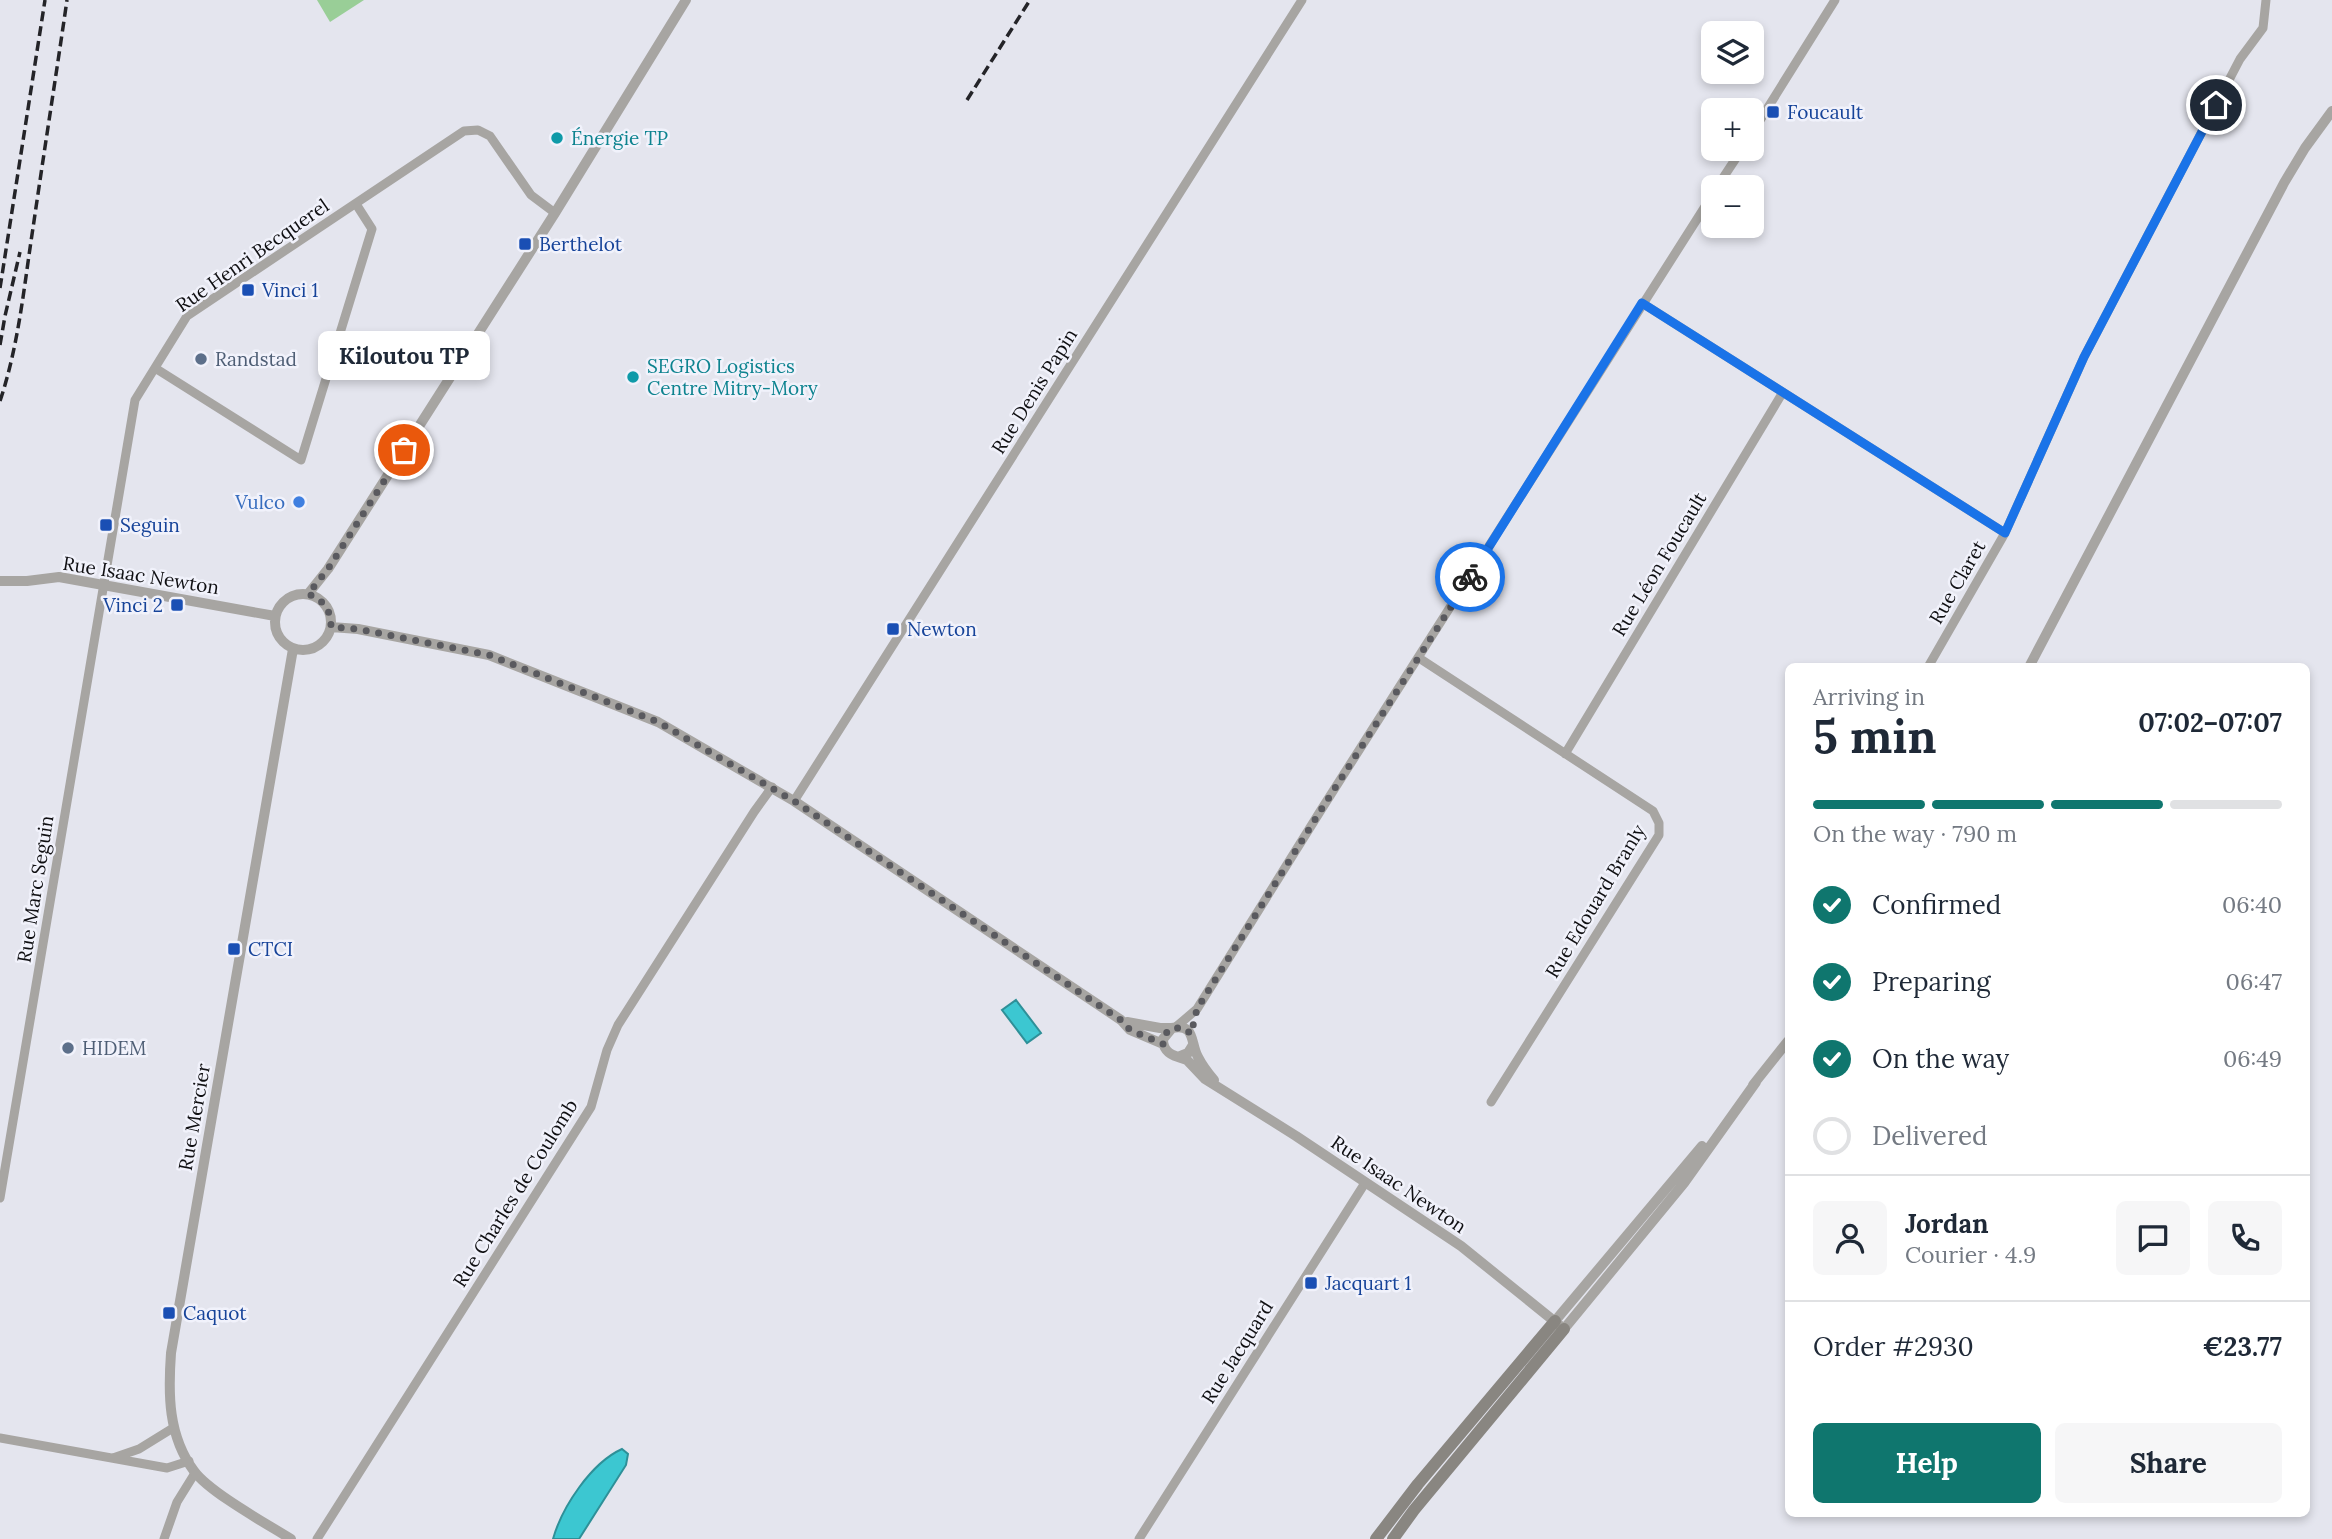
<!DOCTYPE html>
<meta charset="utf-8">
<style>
body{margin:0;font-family:Lora,serif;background:#f6f6f7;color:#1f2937;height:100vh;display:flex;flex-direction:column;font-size:26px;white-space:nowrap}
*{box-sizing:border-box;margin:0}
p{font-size:23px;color:#747a83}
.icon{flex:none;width:38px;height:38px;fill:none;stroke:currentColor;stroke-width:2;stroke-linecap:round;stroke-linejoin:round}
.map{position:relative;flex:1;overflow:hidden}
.panel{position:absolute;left:1785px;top:663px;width:525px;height:854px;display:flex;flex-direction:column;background:#fff;border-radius:10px;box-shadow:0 4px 10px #0003}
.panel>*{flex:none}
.tools{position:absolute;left:1701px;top:21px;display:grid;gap:14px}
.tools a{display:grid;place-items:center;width:63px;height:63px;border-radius:10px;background:#fff;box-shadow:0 4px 10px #0003;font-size:35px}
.pin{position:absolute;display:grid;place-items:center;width:60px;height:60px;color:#fff;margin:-30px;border:4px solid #fff;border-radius:50%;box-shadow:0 2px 7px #0007}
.courier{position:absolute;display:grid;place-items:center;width:70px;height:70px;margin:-35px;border:5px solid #1a73e8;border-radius:50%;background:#fff;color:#222;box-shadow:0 2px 9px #0007}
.bubble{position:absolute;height:49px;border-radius:10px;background:#fff;box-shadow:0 4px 10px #0003;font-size:23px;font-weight:700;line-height:49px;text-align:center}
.headline em{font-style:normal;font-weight:700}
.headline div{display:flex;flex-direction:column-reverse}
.headline{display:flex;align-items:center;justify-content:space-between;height:119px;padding:0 28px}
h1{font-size:46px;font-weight:700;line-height:52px}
.bar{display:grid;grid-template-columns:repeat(4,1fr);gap:10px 7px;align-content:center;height:84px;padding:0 28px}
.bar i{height:9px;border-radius:5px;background:#e0e1e3}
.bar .on{background:#0f766e}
.bar p{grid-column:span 4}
.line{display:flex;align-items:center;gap:18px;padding:0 28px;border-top:2px solid #e0e1e3}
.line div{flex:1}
.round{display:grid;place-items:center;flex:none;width:74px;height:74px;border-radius:10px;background:#f6f6f7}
ol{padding:0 28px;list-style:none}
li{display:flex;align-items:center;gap:21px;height:77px}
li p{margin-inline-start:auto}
li .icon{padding:7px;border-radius:50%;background:#0f766e;color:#fff;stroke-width:4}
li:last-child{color:#747a83}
li i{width:38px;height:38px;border:4px solid #e0e1e3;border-radius:50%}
.cta{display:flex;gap:14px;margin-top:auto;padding:14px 28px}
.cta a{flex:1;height:80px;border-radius:10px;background:#0f766e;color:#fff;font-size:28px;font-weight:700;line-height:80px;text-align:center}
.cta a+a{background:#f6f6f7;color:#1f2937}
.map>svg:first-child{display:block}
.green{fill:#99ce97}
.water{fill:#3cc7d1;stroke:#2e9098;stroke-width:2}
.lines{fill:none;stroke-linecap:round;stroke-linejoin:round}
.minor{stroke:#a7a5a2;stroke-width:9}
.tertiary{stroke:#a7a5a2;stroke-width:10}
.secondary{stroke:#898681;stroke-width:12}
.rail{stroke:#242428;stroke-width:3.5;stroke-dasharray:10 5;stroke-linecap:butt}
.done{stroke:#5a5a5f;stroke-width:7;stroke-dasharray:0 12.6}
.route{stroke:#1a73e8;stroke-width:9}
.transit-dot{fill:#1a4fb4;stroke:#f1f2fb;stroke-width:2.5}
.culture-dot{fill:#0f9aa8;stroke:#f1f2fb;stroke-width:2.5}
.service-dot{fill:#5c6f8a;stroke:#f1f2fb;stroke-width:2.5}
.shop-dot{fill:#3f7fe0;stroke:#f1f2fb;stroke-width:2.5}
.labels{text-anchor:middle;stroke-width:5;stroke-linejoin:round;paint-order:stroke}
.transit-label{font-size:19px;fill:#164399;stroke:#f1f2fb;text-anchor:start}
.culture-label{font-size:19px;fill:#0d838f;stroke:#f1f2fb;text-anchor:start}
.street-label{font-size:19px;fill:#0f0f12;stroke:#f1f2fb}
.service-label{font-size:19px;fill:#4e5e75;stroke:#f1f2fb;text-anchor:start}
.shop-label{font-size:19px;fill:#366cbe;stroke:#f1f2fb;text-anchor:end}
</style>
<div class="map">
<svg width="2332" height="1539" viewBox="0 0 2332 1539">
<rect width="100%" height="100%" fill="#e4e5ee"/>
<!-- green -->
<path class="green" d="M 317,0 L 364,0 L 330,22 Z"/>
<!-- water -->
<path class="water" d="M 1016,1000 L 1041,1033 L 1027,1043 L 1002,1010 Z
M 622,1449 L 628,1454 L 626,1465 L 579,1539 L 553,1539 C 562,1507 591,1463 622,1449 Z"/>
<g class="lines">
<!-- minor -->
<path class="minor" d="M 1752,133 L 1835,0
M 1717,187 L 1742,149
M 1642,303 L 2005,533
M 155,368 L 301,460 L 372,229 L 356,204
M 1419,658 L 1653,811 L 1659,823 L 1659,835 L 1491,1102
M 1928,667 L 2005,533 L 2084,357 L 2240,59 L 2263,28 L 2266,0
M 1565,754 L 1783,392
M 794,801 L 1302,0
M 1177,1026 L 1197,1009 L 1321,810 L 1713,194
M 0,1198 L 135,400 L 187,316 L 464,131 L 478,130 L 490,136 L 531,195 L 555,213
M 0,1438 L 167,1468 L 189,1461
M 113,1458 L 139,1449 L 173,1428
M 164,1539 L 177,1502 L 195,1473
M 317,1539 L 591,1107 L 607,1050 L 618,1025 L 754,812 L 772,787
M 1139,1539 L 1365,1183"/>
<!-- tertiary -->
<path class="tertiary" d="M 0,581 L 27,581 L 59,577 L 275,616
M275 622a28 28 0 1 1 56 0a28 28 0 1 1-56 0Z
M 308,594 L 328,569 L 555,213 L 686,0
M 331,627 L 358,629 L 489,655 L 658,722 L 794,801 L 1121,1020 L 1130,1030 L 1163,1044
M 2029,667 L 2284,183 L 2305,148 L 2332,111
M 1127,1022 L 1160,1028 L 1172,1028
M 1193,1045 L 1188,1053 L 1178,1057 C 1168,1054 1163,1049 1163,1039 L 1172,1028 C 1196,1023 1190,1043 1198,1057 C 1202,1065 1208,1073 1214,1080
M 1178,1057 L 1187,1060 L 1205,1079 L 1296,1136 L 1461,1246 L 1564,1329 L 1684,1183 L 1756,1082
M 1753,1085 L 1788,1041
M 1555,1321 L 1702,1146
M 291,1539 C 267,1524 209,1492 194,1471 C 168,1436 168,1394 171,1353 L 293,649"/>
<!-- secondary -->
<path class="secondary" d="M 1376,1539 L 1418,1484 L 1555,1321
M 1393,1539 L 1414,1510 L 1564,1329"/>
<!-- rail -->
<path class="rail" d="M 967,100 L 1030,0
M 0,288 L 45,0
M 0,345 L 5,316 L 20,252
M 0,401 C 19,344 24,286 33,228 C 44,152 56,76 67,0"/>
</g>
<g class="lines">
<!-- done -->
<path class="done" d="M 404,450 L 328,569 L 308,594 C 324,600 331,610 331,627 L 358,629 L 489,655 L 658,722 L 794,801 L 1121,1020 L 1130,1030 L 1163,1044 L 1164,1035 L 1172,1028 L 1184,1028 L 1191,1034 L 1197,1009 L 1321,810 L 1470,577"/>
<!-- route -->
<path class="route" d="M 1470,577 L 1642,303 L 2005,533 L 2084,357 L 2216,105"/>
</g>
<!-- markers -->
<g class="transit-dot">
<rect x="1766" y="105" width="14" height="14" rx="3.5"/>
<rect x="518" y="237" width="14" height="14" rx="3.5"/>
<rect x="241" y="283" width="14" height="14" rx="3.5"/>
<rect x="99" y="518" width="14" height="14" rx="3.5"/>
<rect x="170" y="598" width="14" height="14" rx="3.5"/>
<rect x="886" y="622" width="14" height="14" rx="3.5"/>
<rect x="227" y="942" width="14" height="14" rx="3.5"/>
<rect x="1304" y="1276" width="14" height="14" rx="3.5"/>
<rect x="162" y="1306" width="14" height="14" rx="3.5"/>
</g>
<g class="culture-dot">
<circle cx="557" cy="138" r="7"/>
<circle cx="633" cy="377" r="7"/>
</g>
<g class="service-dot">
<circle cx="201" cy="359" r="7"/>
<circle cx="68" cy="1048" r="7"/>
</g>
<circle class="shop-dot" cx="299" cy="502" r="7"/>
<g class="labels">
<!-- transit labels -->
<g class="transit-label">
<text x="1787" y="119">Foucault</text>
<text x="539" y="251">Berthelot</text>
<text x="262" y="297">Vinci 1</text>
<text x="120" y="532">Seguin</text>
<text x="163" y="612" text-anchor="end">Vinci 2</text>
<text x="907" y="636">Newton</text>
<text x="248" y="956">CTCI</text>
<text x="1325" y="1290">Jacquart 1</text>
<text x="183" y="1320">Caquot</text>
</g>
<!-- culture labels -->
<g class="culture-label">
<text x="571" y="145">Énergie TP</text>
<text x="647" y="373">SEGRO Logistics<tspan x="647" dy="22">Centre Mitry-Mory</tspan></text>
</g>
<!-- street labels -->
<g class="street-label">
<text transform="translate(252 255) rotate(-35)" y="7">Rue Henri Becquerel</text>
<text transform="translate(1034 391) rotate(-58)" y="7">Rue Denis Papin</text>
<text transform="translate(1659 564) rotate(-59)" y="7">Rue Léon Foucault</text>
<text transform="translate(141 575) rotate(9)" y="7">Rue Isaac Newton</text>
<text transform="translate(1957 582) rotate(-60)" y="7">Rue Claret</text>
<text transform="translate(35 889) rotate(-81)" y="7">Rue Marc Seguin</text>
<text transform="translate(1595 901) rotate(-59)" y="7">Rue Edouard Branly</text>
<text transform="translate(194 1117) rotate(-80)" y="7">Rue Mercier</text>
<text transform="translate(1399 1184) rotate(34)" y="7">Rue Isaac Newton</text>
<text transform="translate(515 1193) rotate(-58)" y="7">Rue Charles de Coulomb</text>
<text transform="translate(1237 1352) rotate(-58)" y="7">Rue Jacquard</text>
</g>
<!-- service labels -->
<g class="service-label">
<text x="215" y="366">Randstad</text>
<text x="82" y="1055">HIDEM</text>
</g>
<!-- shop labels -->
<g class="shop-label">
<text x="285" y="509">Vulco</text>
</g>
</g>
</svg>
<div class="tools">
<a><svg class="icon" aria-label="layers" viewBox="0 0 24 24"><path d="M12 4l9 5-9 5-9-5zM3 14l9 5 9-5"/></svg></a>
<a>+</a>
<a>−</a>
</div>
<div class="pin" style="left:404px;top:450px;background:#ea580c"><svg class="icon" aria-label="bag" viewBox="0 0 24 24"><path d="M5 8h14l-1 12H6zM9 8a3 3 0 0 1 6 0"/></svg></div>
<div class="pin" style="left:2216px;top:105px;background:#1f2937"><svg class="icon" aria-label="home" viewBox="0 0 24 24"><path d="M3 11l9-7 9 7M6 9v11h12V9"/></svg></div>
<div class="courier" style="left:1470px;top:577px"><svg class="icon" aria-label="bike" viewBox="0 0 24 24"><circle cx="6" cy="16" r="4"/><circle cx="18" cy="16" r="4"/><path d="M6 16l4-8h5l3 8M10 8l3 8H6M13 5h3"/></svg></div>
<div class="bubble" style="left:318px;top:331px;width:172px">Kiloutou TP</div>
<section class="panel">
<div class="headline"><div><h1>5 min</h1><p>Arriving in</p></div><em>07:02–07:07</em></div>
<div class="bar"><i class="on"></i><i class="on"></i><i class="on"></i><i></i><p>On the way · 790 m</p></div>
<ol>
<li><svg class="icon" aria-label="check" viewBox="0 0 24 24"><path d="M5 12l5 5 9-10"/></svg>Confirmed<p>06:40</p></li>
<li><svg class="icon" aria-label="check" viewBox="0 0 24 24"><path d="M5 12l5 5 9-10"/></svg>Preparing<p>06:47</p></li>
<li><svg class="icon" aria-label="check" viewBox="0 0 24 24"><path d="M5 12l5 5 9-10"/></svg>On the way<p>06:49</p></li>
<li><i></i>Delivered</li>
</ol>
<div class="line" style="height:126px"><a class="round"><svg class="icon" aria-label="person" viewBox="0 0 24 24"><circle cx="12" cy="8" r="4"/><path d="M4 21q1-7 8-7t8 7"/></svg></a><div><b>Jordan</b><p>Courier · 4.9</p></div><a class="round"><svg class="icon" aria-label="chat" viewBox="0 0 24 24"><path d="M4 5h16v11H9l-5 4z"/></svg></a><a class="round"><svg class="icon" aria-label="phone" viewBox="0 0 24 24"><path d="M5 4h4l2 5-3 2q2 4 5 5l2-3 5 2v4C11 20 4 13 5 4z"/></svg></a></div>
<div class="line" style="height:91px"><div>Order #2930</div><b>€23.77</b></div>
<div class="cta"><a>Help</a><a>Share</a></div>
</section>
</div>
